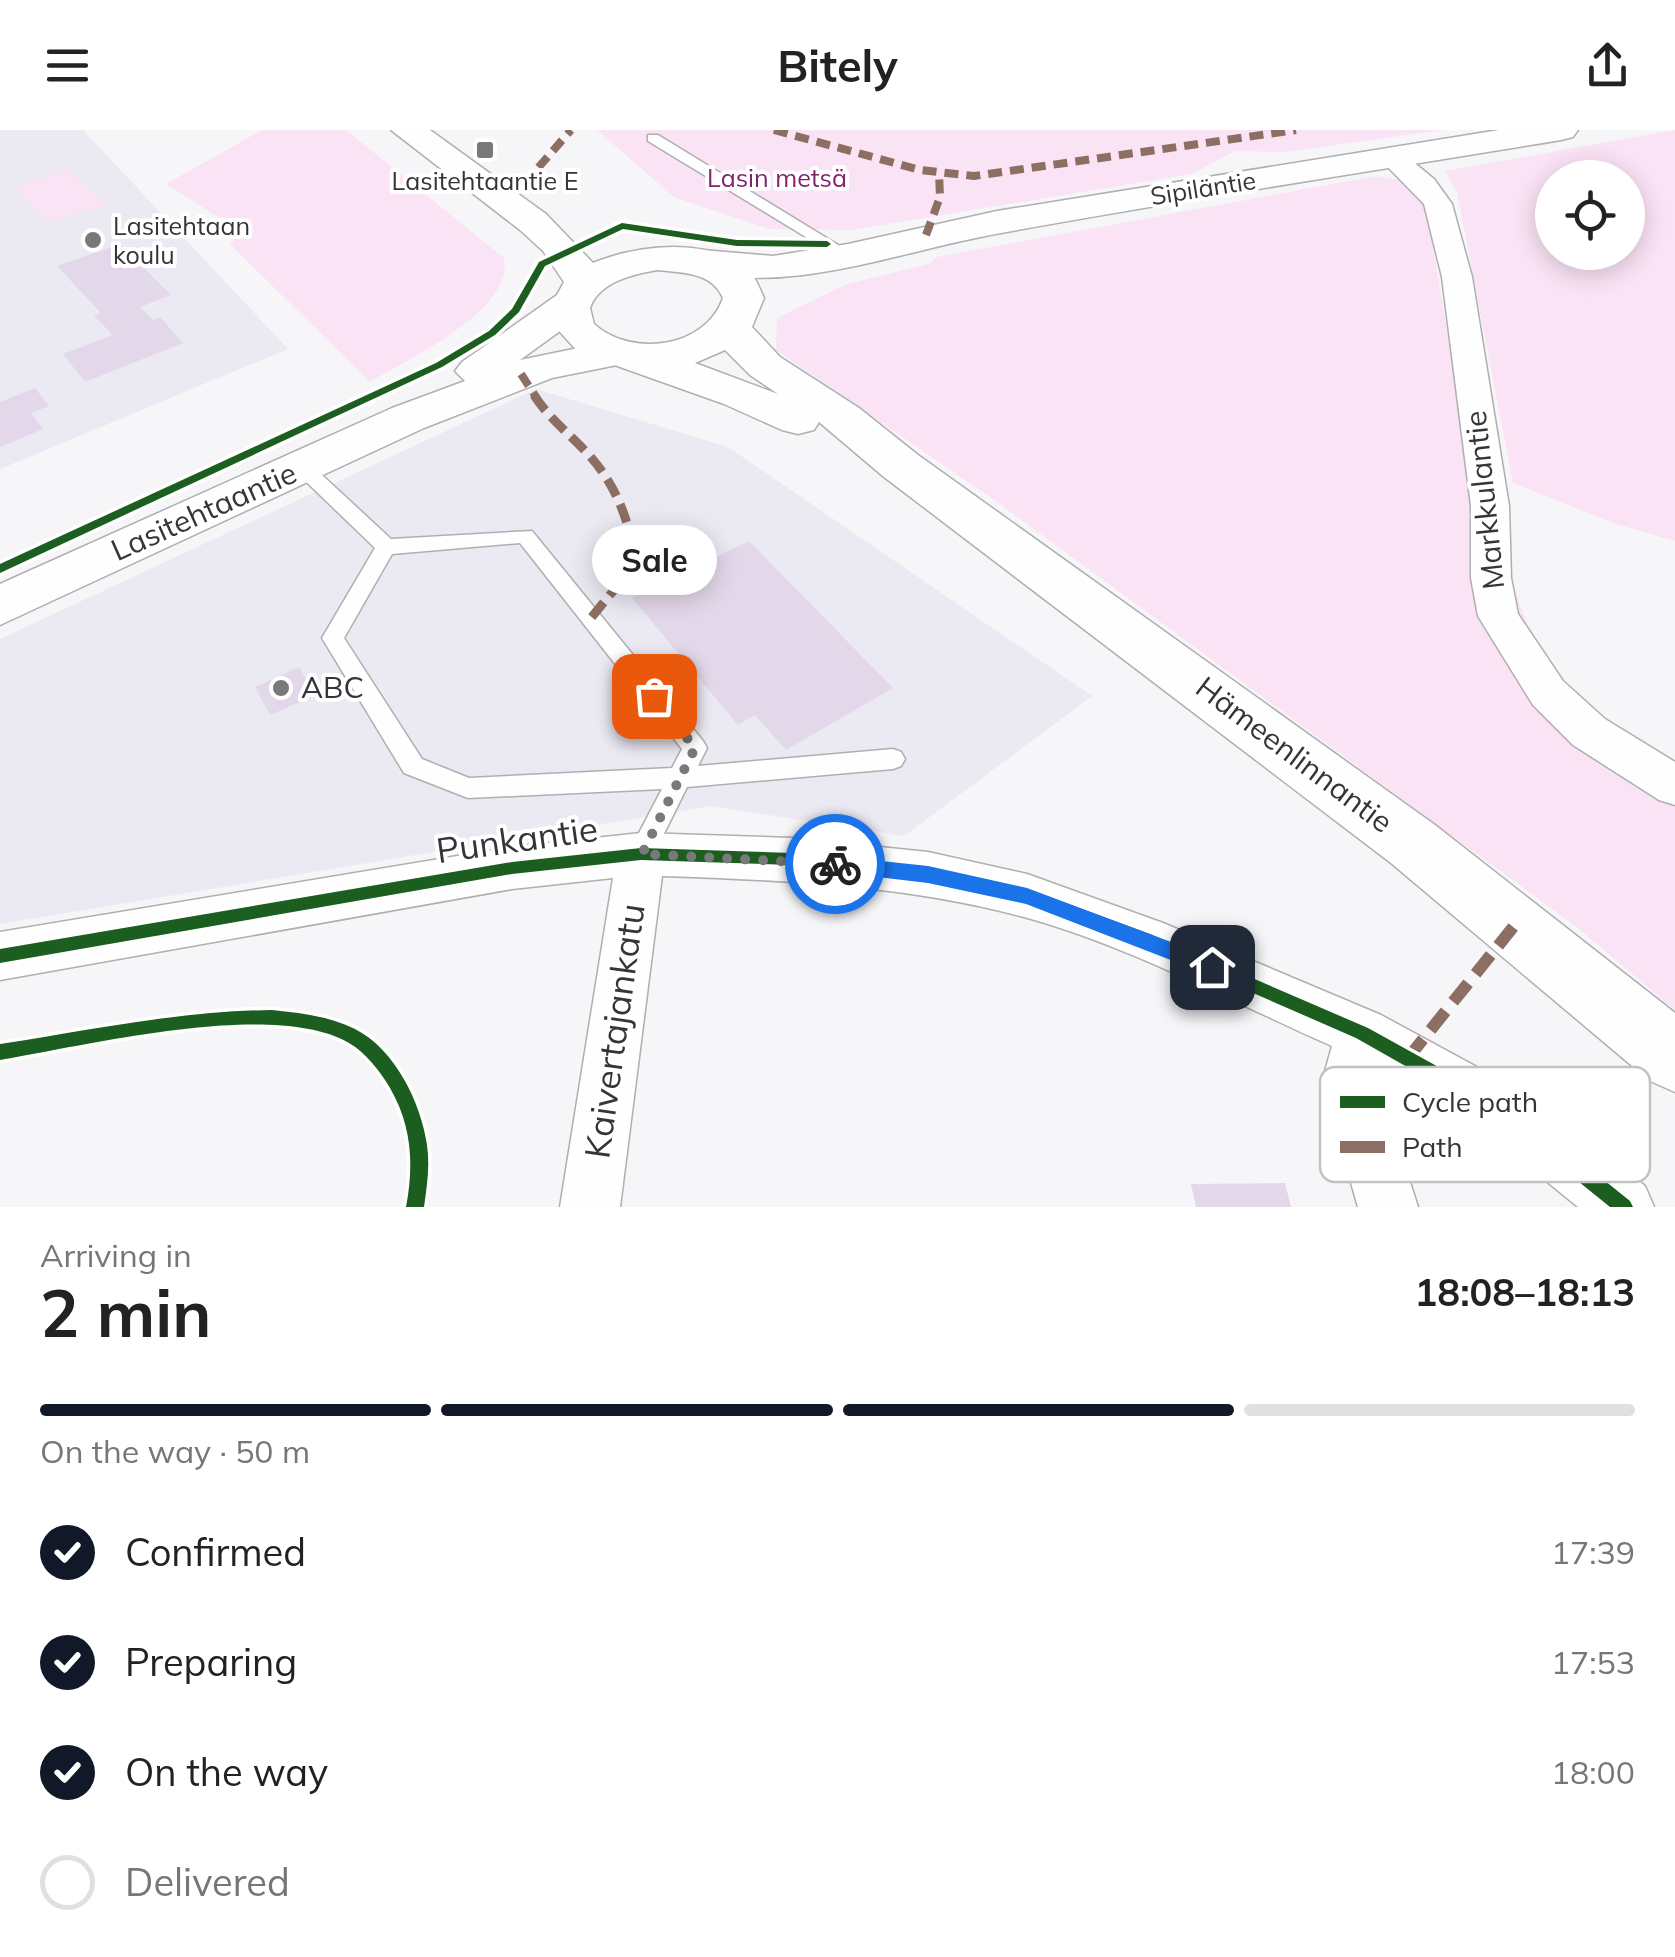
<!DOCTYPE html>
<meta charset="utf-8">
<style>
body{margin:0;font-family:Mulish,sans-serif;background:#f6f6f6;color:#222;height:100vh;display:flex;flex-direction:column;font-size:38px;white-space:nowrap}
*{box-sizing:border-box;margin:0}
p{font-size:32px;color:#767676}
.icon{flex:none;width:55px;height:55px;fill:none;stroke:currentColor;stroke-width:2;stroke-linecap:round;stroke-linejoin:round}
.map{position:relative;height:1077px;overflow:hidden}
.details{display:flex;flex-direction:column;background:#fff;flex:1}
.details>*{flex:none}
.fabs{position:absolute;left:1535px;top:30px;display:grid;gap:20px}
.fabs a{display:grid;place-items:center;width:110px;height:110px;border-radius:50%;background:#fff;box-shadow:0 5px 25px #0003;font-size:50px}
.pin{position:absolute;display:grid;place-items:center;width:85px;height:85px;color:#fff;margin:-42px;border-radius:20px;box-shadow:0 5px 15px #0006}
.courier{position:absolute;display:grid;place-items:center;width:100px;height:100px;margin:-50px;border:8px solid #1a73e8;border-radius:50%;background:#fff;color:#222;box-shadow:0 2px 12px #0007}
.bubble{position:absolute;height:70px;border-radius:35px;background:#fff;box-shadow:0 5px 25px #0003;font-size:32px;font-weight:700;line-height:70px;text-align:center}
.summary em{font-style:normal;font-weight:700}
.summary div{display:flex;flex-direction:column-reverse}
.summary{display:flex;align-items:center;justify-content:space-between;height:170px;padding:0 40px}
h1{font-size:65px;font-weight:700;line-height:75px}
.bar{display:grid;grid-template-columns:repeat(4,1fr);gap:15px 10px;align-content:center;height:120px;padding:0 40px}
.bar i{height:12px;border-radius:8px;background:#e0e0e0}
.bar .current{background:#111827}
.bar p{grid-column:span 4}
ol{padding:0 40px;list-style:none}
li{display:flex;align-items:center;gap:30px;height:110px}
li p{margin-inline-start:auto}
li .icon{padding:10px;border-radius:50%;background:#111827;color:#fff;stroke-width:4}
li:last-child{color:#767676}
li i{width:55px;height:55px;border:5px solid #e0e0e0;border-radius:50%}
header{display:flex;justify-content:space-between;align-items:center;height:130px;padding:0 40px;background:#fff;font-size:45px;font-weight:700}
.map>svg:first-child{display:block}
.built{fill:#ebe9f2}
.green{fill:#fae3f5;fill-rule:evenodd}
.building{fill:#e3d8ea}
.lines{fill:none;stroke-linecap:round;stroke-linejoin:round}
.service-casing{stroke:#afaeb0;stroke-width:3}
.minor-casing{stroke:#afaeb0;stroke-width:3}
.tertiary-casing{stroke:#afaeb0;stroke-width:3}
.secondary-casing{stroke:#afaeb0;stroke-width:3}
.service{fill:#fefefe;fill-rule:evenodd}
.minor{fill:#fefefe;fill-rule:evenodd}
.tertiary{fill:#fefefe;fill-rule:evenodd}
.secondary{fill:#fefefe;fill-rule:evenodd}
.quiet-far2{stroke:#8d6e63;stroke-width:8;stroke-dasharray:14 8;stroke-linecap:butt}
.quiet-far1{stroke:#8d6e63;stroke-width:9;stroke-dasharray:19 9;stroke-linecap:butt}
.quiet{stroke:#8d6e63;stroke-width:12;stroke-dasharray:24 12;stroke-linecap:butt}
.cycleway-casing{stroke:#fff;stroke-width:7}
.cycleway{fill:#1b5e20;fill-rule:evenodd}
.route{fill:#1a73e8}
.done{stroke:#79787b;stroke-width:10;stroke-dasharray:0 18}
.poi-dot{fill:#79787b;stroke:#fff;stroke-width:4}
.labels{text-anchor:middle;stroke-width:8;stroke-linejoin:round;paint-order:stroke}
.far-park-label{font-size:25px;fill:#80236f;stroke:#fff}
.far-poi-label{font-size:25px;fill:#353537;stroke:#fff}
.far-street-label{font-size:25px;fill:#353537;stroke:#fff}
.street-label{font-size:30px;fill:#353537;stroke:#fff}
.poi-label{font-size:30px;fill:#353537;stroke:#fff;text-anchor:start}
.near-street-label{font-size:35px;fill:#353537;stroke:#fff}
.key{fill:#fff;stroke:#c2c2c3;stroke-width:2.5}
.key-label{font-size:28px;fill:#353537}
</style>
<header><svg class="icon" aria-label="menu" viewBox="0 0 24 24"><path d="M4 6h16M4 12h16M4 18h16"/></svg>Bitely<svg class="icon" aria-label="share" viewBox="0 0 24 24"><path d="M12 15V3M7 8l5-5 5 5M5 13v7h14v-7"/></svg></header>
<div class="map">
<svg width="1675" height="1077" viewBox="0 0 1675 1077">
<rect width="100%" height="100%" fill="#f6f5f8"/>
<!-- built -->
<path class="built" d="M 0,0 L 83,0 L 288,219 L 0,339 Z
M 536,259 L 728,317 L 1092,566 L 904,706 L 710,676 L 0,794 L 0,509 Z"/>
<!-- green -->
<path class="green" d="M 262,0 L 346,0 L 504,128 C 515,180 408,229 370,252 L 230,114 L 245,98 L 240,90 L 218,87 L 166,54 Z
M 597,0 L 1442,0 L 1286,22 L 1235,21 L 1191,44 L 852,100 L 769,99 L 674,67 Z
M 1675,0 L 1675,411 L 1616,394 L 1513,353 L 1457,62 L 1445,41 ZM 1552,48 L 1628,48 L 1628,122 L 1552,122 Z
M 67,40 L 107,74 L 48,93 L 15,57 Z
M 1376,46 L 1409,52 L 1425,71 L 1471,342 L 1566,599 L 1675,653 L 1675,880 L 1578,798 L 997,372 L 776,220 L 777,188 L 847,154 L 929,134 L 937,127 Z"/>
<!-- building -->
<path class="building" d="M 120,114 L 171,165 L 140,177 L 153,190 L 160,187 L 183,213 L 85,252 L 63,224 L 113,205 L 94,186 L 101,183 L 57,136 Z
M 35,258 L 49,276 L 31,283 L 43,299 L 0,317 L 0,272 Z
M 749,411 L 893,558 L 786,620 L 755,585 L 738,595 L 632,468 Z
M 299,537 L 316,565 L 270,585 L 255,557 Z
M 1285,1053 L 1291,1077 L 1196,1077 L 1191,1054 Z"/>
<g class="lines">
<!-- service casing -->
<g class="service-casing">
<path id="service" d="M 648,5 L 658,5 L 856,126 L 842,129 L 648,11 Z
M 302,331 L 309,333 L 391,409 L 532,401 L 703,611 L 707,618 L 698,636 L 893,619 L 901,622 L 905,629 L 901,636 L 893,639 L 687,657 L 650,732 L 641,735 L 632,732 L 628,724 L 662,659 L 468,668 L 404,643 L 322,508 L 375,418 L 295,341 L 292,337 L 295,333 ZM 520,413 L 682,619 L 672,638 L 469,648 L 422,629 L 344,508 L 392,424 Z"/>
</g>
<!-- minor casing -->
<g class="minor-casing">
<path id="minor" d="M 1391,19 L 1400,21 L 1434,49 L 1452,74 L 1472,147 L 1509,376 L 1511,448 L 1518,484 L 1563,551 L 1605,589 L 1675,632 L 1675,675 L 1659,670 L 1573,615 L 1533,575 L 1478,486 L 1471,448 L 1471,376 L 1442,147 L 1424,74 L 1378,27 Z
M 641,703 L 792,708 L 928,722 L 1027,744 L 1163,793 L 1381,885 L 1532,967 L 1645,1056 L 1654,1077 L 1578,1077 L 1492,1007 L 1380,943 L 1378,952 L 1418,1077 L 1358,1077 L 1322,952 L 1332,916 C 1232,872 1130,816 1024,787 C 905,755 784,750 662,746 L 620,1077 L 560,1077 L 613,748 L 512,759 L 0,850 L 0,802 L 512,717 Z"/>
</g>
<!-- tertiary casing -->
<g class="tertiary-casing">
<path id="tertiary" d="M 1499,0 L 1578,0 L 1573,7 L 1561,10 C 1374,41 1187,69 1001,103 C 898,121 794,166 688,140 L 683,132 L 688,124 L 702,120 L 773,126 L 848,114 L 997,81 Z
M 571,162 L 585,165 L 591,174 L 585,183 L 520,230 L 617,210 L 632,214 L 638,223 L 632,232 L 552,248 L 424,298 L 0,495 L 0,454 L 392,278 L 465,251 L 455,241 L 462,232 L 557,165 Z"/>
</g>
<!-- secondary casing -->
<g class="secondary-casing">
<path id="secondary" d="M 391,0 L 430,0 L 546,84 L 593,133 C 637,115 708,106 748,140 C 756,147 760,160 764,168 L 752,197 L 780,227 L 859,278 L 918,325 L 1435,695 L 1675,883 L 1675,962 L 1650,951 L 1391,733 L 884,347 L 819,292 L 814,300 L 798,304 L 782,300 L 724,274 L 578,222 L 552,193 L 550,178 L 564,152 L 543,121 L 520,100 ZM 658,140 C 683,143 712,142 723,168 C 706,218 632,228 594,194 L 590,178 C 599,152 633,144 658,140 ZM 725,220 L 750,245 L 778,264 L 695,233 Z"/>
</g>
<!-- service -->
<use href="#service" class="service"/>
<!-- minor -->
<use href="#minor" class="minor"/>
<!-- tertiary -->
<use href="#tertiary" class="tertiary"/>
<!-- secondary -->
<use href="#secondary" class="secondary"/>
<!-- quiet-far2 -->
<path class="quiet-far2" d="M 774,0 L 920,40 L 974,46 L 1296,0
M 524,54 L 571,0
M 926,105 L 940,67 L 939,43
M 521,244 L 536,267"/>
<!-- quiet-far1 -->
<path class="quiet-far1" d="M 534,265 C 553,295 584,314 603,343 C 622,370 631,402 636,433 L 591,488"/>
<!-- quiet -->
<path class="quiet" d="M 1408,928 L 1514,796"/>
<!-- cycleway casing -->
<g class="cycleway-casing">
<path id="cycleway" d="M 622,93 L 737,110 L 827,111 L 831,114 L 827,117 L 737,116 L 623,99 L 545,136 L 519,182 L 495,205 L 442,237 L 0,443 L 0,434 L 436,233 L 489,201 L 512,179 L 539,132 Z
M 641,718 L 792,723 L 928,738 L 1027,759 L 1150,804 L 1368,898 L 1518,981 L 1630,1071 L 1633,1077 L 1610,1077 L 1506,993 L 1356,908 L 1141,814 L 1027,773 L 928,750 L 792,735 L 641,730 L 512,744 L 0,833 L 0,819 L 512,732 Z
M 272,880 C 300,883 329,886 355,899 C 395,919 421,973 427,1015 C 430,1036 427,1056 424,1077 L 406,1077 C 414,1035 412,996 390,958 C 380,941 366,923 349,913 C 273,869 86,916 0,930 L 0,914 C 91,900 180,881 272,880 Z"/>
</g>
<!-- cycleway -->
<use href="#cycleway" class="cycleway"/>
</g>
<!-- route -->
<path class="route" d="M 835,726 L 928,736 L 1027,758 L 1219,830 L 1222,837 L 1212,846 L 1026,774 L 928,753 L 835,742 L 826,734 Z"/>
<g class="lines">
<!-- done -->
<path class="done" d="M 654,566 L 695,618 L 642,724 L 835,734"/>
</g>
<!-- markers -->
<g class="poi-dot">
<rect x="475" y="10" width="20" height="20" rx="5"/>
<circle cx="93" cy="110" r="10"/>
<circle cx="281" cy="558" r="10"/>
</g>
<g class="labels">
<!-- far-park labels -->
<g class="far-park-label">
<text x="777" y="57">Lasin metsä</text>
</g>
<!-- far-poi labels -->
<g class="far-poi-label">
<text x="485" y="60">Lasitehtaantie E</text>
<text x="113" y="105" text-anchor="start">Lasitehtaan<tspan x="113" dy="29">koulu</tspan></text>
</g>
<!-- far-street labels -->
<g class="far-street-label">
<text transform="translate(1203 58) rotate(-9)" y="9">Sipiläntie</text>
</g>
<!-- street labels -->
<g class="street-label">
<text transform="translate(1485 370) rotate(-96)" y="10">Markkulantie</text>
<text transform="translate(204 382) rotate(-24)" y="10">Lasitehtaantie</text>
<text transform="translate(1294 625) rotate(37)" y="10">Hämeenlinnantie</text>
</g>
<!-- poi labels -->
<g class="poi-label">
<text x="301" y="568">ABC</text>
</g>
<!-- near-street labels -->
<g class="near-street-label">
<text transform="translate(517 710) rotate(-8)" y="12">Punkantie</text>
<text transform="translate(615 901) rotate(-82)" y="12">Kaivertajankatu</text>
</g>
</g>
<!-- legend -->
<rect x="1320" y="937" width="330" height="115" rx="15" class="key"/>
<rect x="1340" y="966" width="45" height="12" fill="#1b5e20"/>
<rect x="1340" y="1011" width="45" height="12" fill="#8d6e63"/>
<g class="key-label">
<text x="1402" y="982">Cycle path</text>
<text x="1402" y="1027">Path</text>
</g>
</svg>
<div class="fabs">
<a><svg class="icon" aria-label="locate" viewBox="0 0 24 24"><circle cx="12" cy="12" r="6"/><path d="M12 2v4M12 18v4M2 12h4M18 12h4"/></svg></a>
</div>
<div class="pin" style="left:654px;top:566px;background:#ea580c"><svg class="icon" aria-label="bag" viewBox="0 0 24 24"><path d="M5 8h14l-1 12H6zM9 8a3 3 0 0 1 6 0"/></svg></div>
<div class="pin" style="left:1212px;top:837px;background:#1f2937"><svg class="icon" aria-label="home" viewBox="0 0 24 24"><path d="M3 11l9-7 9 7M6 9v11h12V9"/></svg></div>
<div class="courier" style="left:835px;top:734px"><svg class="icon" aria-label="bike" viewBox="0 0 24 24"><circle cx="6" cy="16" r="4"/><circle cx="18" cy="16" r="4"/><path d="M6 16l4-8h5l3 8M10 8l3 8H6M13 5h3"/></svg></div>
<div class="bubble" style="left:592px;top:395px;width:125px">Sale</div>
</div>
<section class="details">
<div class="summary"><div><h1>2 min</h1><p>Arriving in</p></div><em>18:08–18:13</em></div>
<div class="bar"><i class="current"></i><i class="current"></i><i class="current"></i><i></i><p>On the way · 50 m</p></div>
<ol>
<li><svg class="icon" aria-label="check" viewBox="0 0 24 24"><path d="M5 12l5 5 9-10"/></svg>Confirmed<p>17:39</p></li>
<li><svg class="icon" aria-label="check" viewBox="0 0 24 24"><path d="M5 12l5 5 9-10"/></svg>Preparing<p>17:53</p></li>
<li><svg class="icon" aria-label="check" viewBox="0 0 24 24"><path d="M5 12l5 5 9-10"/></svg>On the way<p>18:00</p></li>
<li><i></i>Delivered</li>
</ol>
</section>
